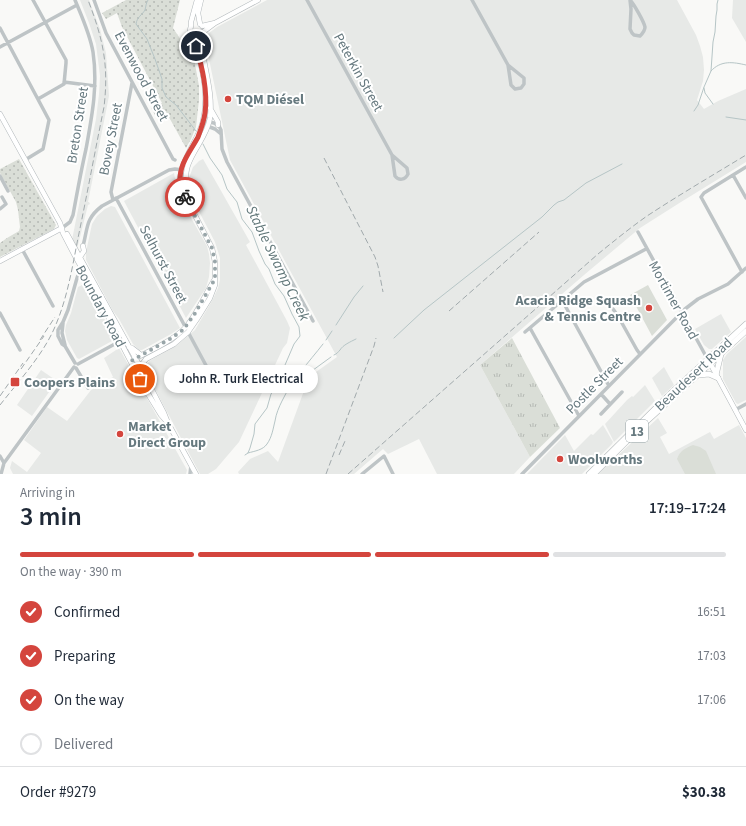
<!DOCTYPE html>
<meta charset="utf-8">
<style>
body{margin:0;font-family:"Source Sans 3",sans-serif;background:#f2f2f3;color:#1f2937;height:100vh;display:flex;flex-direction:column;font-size:15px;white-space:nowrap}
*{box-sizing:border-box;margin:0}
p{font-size:13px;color:#747a83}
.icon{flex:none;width:22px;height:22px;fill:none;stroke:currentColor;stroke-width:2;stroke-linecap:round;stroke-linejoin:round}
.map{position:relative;height:474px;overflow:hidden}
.side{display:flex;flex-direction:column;background:#fff;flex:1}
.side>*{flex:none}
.pin{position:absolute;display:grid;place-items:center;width:34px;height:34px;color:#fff;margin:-17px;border:2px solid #fff;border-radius:50%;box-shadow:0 1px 4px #0007}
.courier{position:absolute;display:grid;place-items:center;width:40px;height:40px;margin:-20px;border:3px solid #d4453d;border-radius:50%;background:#fff;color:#222;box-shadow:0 1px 5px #0007}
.bubble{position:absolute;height:28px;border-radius:14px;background:#fff;box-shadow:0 2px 6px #0003;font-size:13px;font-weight:600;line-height:28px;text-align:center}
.head em{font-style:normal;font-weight:600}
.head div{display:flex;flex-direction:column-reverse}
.head{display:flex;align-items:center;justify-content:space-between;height:68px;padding:0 20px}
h1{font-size:26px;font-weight:600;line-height:30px}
.bar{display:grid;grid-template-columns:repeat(4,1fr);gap:6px 4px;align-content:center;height:48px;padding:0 20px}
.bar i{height:5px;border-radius:3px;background:#e0e1e3}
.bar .selected{background:#d4453d}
.bar p{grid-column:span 4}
.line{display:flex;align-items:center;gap:10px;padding:0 20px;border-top:1px solid #e0e1e3}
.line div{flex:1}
ol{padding:0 20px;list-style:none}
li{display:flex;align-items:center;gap:12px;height:44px}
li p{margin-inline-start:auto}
li .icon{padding:4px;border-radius:50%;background:#d4453d;color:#fff;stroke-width:4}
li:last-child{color:#747a83}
li i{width:22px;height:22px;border:2px solid #e0e1e3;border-radius:50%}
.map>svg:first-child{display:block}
.built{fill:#e7e9e7}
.grass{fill:url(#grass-tufts)}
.park{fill:url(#park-dots)}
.garden{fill:#daded7}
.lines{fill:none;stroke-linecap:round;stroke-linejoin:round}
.stream{stroke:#b6c5c6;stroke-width:1}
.major-casing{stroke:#b2b8bb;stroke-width:5.5}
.highway-casing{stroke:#b4b9bb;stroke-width:6}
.minor{stroke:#bec4c6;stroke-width:3.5}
.major{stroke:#fff;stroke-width:4.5}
.highway{stroke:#fff;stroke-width:5}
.rail{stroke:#a1a9ac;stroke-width:1;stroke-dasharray:6 3;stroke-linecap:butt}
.done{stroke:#99a6a9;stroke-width:4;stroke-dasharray:0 7.2}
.route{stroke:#d4453d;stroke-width:5}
.poi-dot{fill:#d4453d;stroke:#fff;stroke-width:1.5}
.labels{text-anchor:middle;stroke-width:4;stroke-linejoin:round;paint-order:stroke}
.shield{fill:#fff;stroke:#94a1a5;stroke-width:1}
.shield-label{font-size:13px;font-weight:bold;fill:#66797f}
.street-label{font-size:14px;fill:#66797f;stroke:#fff}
.poi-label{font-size:14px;font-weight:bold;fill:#66797f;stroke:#fff;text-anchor:start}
.water-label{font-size:15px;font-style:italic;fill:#617779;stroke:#fff}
</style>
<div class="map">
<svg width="746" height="474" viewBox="0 0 746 474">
<defs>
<pattern id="grass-tufts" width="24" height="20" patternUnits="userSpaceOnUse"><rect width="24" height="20" fill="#daded7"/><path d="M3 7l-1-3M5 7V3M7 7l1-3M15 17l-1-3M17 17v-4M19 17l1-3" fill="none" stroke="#b5b9b4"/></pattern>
<pattern id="park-dots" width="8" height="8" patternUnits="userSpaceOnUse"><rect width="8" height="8" fill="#daded7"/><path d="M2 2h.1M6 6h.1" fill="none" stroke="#b5b9b4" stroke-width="1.8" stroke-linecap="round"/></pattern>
</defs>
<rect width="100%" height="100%" fill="#f9f9f7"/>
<!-- built -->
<path class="built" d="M 80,0 L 89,0 L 100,29 L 106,53 L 109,96 L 88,202 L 89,202 L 90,204 L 88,205 L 77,249 L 72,240 L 96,119 L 99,94 L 100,76 L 96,44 L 89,23 Z
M 267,0 L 677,0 L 696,35 L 700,46 L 703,57 L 704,70 L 703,81 L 697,100 L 704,109 L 718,101 L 746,89 L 746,162 L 681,202 L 640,228 L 584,275 L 480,365 L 530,457 L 514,474 L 437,474 L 419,439 L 388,454 L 383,449 L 354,474 L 239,474 L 238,472 L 250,459 L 268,451 L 278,462 L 309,377 L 337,357 L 230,160 L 205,40 L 209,33 L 217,27 Z
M 733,0 L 746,0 L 746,42 L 732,18 Z
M 203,159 L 250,242 L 246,245 L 287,321 L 290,328 L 287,343 L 283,348 L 239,442 L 216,469 L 208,474 L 200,474 L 147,374 L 145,369 L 146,366 L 149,361 L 176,346 L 195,330 L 213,299 L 218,288 L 220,280 L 220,258 L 215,242 L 194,202 L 190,189 L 189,178 L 193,167 L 199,161 Z
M 174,173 L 178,195 L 207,246 L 209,254 L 210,263 L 209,277 L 206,288 L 186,318 L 124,201 Z
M 111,206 L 115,207 L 180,328 L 171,334 L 142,350 L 139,350 L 133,344 L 119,319 L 113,311 L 86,260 L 86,252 L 92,224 L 97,216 L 105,209 Z
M 86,283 L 113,336 L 112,341 L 79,359 L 77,358 L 67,340 L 65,331 L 66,325 L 71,313 L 78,287 Z
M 721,314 L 731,332 L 712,349 L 709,349 L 704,345 L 695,329 Z
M 746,337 L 746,400 L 738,404 L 736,403 L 723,379 L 723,360 L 727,354 Z
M 119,348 L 187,470 L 186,474 L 13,474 L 10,468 L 12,461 L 27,472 L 41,453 L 24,440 L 47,407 L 67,421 L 91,390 L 113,377 L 104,358 Z
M 664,367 L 674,385 L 662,396 L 652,378 Z
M 41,370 L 57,381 L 32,416 L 17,405 Z
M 645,385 L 655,401 L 614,442 L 605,424 L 627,400 L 632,396 L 633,397 Z
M 658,418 L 667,433 L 660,437 L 669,454 L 710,432 L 714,439 L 739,425 L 746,438 L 746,474 L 598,474 Z
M 603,425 L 613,442 L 612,444 L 582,474 L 527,474 L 565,435 L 574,451 L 591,434 L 593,435 Z"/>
<!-- grass -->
<path class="grass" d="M 512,338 L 560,428 L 530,457 L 480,365 Z"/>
<!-- park -->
<path class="park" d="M 126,0 L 180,0 L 173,28 L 185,46 L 190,44 L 193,53 L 199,86 L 199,100 L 196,127 L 191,139 L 186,148 L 165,110 L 155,115 L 151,108 L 162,103 L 122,27 L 117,13 L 106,19 L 102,13 Z
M 19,159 L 56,225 L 54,229 L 0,257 L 0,243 L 7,238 L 19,231 L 20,227 L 18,210 L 16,202 L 0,173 L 0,169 Z"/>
<!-- garden -->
<path class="garden" d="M 648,285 L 667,320 L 652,336 L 630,295 Z
M 693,445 L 700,447 L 706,451 L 716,474 L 685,474 L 677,459 C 680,450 686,448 693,445 Z"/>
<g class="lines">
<!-- stream -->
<path class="stream" d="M 148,0 C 146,3 146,6 145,10 C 142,15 137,17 136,24 L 147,39 L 155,59 L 162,79 L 162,88 L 166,97 L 176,105 L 196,131
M 711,71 C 721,60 733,62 746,65
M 704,88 L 705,93 L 713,104
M 694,111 L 698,105 L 704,87 L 711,71 L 713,42 L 715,32 L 716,16 L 717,10 L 717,4 L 718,0
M 726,117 L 746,120
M 203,144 L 210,158 L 222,175 L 227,189 L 237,202 L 242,219 L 252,232 L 259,251 L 265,264 L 269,269 L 275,284 L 284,296 L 292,314 L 299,327 L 300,336 L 294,344 L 282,372 L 281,378 L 279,384 L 271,394 L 267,408 L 255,424 L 254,434 L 250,448 L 248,453 L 245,455
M 336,325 L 354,297 L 363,286
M 394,338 L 424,310 L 542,217 L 554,205 L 558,202 L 564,200 L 586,183 L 622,164
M 326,340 L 332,331
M 334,355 C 337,354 338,352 340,350 C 343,345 350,342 356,339
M 295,381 L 309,373 L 331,357
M 248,453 C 255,451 263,450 267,444 C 272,437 273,429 275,421 C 276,414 279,407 282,401 C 292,380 309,362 323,344"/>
<!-- major casing -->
<g class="major-casing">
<path id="major" d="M 200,24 L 198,13 L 201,0
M 202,26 L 215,23
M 193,36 C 197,39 202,37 203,32 L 215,23 L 258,0
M 210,108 L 218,122 L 218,125
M 0,114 L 60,223 L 63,233 L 75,256 L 105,310 L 120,341 L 145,389 L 161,415 L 168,423
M 186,198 C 186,186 184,176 188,165 C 194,148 207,136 210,118 C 213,94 205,71 202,48 C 201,44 201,40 201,36
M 67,234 L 137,361 L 164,413 L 168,423 L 196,474
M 80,257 L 84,251 L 83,246
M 0,261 L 62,228
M 129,347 L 132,348 L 141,355
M 134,359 C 150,351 174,340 186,327 C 198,313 205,294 215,279
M 709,361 L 746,430
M 141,370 L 143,363 L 146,359 L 174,344 L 188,332 L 197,319 L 210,298 L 215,285 L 215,262 L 212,248 L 186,198 C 167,174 198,144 203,121 C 210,92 201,64 193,36 L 191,35 L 190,30 L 191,26 L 191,22 L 197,0"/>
</g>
<!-- highway casing -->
<g class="highway-casing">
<path id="highway" d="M 699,375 L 709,374 L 718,378
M 716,375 L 721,354
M 589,474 L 671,393 L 746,324
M 594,474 L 647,421 L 746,331"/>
</g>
<!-- minor -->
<path class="minor" d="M 33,0 L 66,60 L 66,63 L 64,84 L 38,99
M 94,0 L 106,33 L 173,159 L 175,160
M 307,0 L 392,155 L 395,176 C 399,181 405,180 408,174 L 407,168 L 392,155
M 472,0 L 508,65 L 524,78 L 524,84 L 521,88 L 515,89 L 511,85 L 508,65
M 630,0 L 631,9 L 630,29 L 632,33 L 634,35 L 640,36 C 643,33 645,31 645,27 C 644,22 634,4 630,0
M 0,28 L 49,120 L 43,149 L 25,160
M 0,47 L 77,5
M 64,82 L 95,86
M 203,121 L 214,123 L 219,126 L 221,130 L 222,149 L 227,162 L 313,321
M 202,124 L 215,129 L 221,134
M 733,175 L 746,198
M 0,176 L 8,191
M 116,198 L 216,384
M 113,200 L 111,192 L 132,83
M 0,209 L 6,204 L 2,197
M 62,228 L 70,222 L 73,215 C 77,193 81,171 86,149 C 92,116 98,86 93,52 C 90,34 82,17 75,0
M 638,232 L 708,360
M 83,246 C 88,228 85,219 102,206 L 169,170 L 175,169 L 183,170
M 22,249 L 53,306
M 742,272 L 701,197 L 704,193 L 746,167
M 562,300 L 609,386
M 613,309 L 618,316 L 637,350 L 640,354
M 0,313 L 20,350
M 63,323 L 62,333 L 65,345
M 530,328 L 579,416
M 525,332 L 584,282 L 646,249
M 75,363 L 65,346 L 62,344 L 58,336 L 58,330 L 63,322 L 68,310 L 77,278 L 78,275 L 83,272
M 78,364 L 124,339
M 76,368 L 88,388
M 601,394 L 610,404
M 735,410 L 746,404
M 601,414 L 622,392
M 0,456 L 4,463
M 1,474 L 4,463 L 74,367
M 190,474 L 191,465
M 362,474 L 384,456 L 393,474
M 522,474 L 685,309 L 698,299 L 728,284 L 746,268"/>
<!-- major -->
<use href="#major" class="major"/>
<!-- highway -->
<use href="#highway" class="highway"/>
<!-- rail -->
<path class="rail" d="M 324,158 L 375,257 L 378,266 L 383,292
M 449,311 L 539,232
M 40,340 L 55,317
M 21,369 L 44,336
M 0,396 L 23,363
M 0,405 C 18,382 42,356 54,329 C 67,300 72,269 78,238 C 87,195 95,151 104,107 C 109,65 103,39 88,0
M 339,455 L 345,441
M 326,474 L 374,346 L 376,338
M 348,474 L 598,254 C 614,241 630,228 647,216 C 679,195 713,175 746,155"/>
</g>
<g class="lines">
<!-- done -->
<path class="done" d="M 140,379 L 131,361 L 170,339 L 183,330 L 194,315 L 215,279 L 215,262 L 212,248 L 185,197"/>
<!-- route -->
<path class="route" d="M 185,197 C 182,193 180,188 180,182 C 179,164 190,152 198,137 C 201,129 204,121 205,113 C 208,91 202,67 196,46"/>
</g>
<!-- markers -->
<g class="poi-dot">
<circle cx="228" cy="99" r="4"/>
<circle cx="649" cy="308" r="4"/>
<rect x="10" y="377" width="10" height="10" rx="2"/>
<circle cx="120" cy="434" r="4"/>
<circle cx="560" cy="459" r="4"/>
</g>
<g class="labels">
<!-- shield labels -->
<rect class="shield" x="626" y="420" width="22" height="22" rx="3"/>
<g class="shield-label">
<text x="637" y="436">13</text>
</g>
<!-- street labels -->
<g class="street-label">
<text transform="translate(359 72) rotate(61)" y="5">Peterkin Street</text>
<text transform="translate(142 76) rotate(62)" y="5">Evenwood Street</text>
<text transform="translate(77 125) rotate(-81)" y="5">Breton Street</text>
<text transform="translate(110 139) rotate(-79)" y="5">Bovey Street</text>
<text transform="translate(164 264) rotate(62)" y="5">Selhurst Street</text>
<text transform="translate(674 300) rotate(61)" y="5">Mortimer Road</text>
<text transform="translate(101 306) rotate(62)" y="5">Boundary Road</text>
<text transform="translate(693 374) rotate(-43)" y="5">Beaudesert Road</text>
<text transform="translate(594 385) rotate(-45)" y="5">Postle Street</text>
</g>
<!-- poi labels -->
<g class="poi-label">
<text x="236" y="104">TQM Diésel</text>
<text x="641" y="305" text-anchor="end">Acacia Ridge Squash<tspan x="641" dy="16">&amp; Tennis Centre</tspan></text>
<text x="24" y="387">Coopers Plains</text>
<text x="128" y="431">Market<tspan x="128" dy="16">Direct Group</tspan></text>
<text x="568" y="464">Woolworths</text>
</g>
<!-- water labels -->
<g class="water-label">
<text transform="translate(278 263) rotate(64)" y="5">Stable Swamp Creek</text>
</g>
</g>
</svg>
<div class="pin" style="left:140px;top:379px;background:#ea580c"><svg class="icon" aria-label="bag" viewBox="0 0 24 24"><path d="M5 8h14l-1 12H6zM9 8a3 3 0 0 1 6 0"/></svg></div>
<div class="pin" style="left:196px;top:46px;background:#1f2937"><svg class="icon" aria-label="home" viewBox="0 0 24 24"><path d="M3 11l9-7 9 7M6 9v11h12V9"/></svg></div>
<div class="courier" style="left:185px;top:197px"><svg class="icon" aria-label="bike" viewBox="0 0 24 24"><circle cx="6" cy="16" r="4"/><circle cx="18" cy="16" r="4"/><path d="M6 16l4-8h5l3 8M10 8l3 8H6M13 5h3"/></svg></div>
<div class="bubble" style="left:164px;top:365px;width:154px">John R. Turk Electrical</div>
</div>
<section class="side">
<div class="head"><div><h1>3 min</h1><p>Arriving in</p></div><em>17:19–17:24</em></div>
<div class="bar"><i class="selected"></i><i class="selected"></i><i class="selected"></i><i></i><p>On the way · 390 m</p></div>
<ol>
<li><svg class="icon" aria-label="check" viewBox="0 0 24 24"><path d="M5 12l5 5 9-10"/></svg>Confirmed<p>16:51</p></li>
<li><svg class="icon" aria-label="check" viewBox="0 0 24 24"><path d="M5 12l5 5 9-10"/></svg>Preparing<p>17:03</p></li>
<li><svg class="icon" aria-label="check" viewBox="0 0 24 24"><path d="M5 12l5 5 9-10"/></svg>On the way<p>17:06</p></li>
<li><i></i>Delivered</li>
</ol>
<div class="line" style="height:52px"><div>Order #9279</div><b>$30.38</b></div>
</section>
